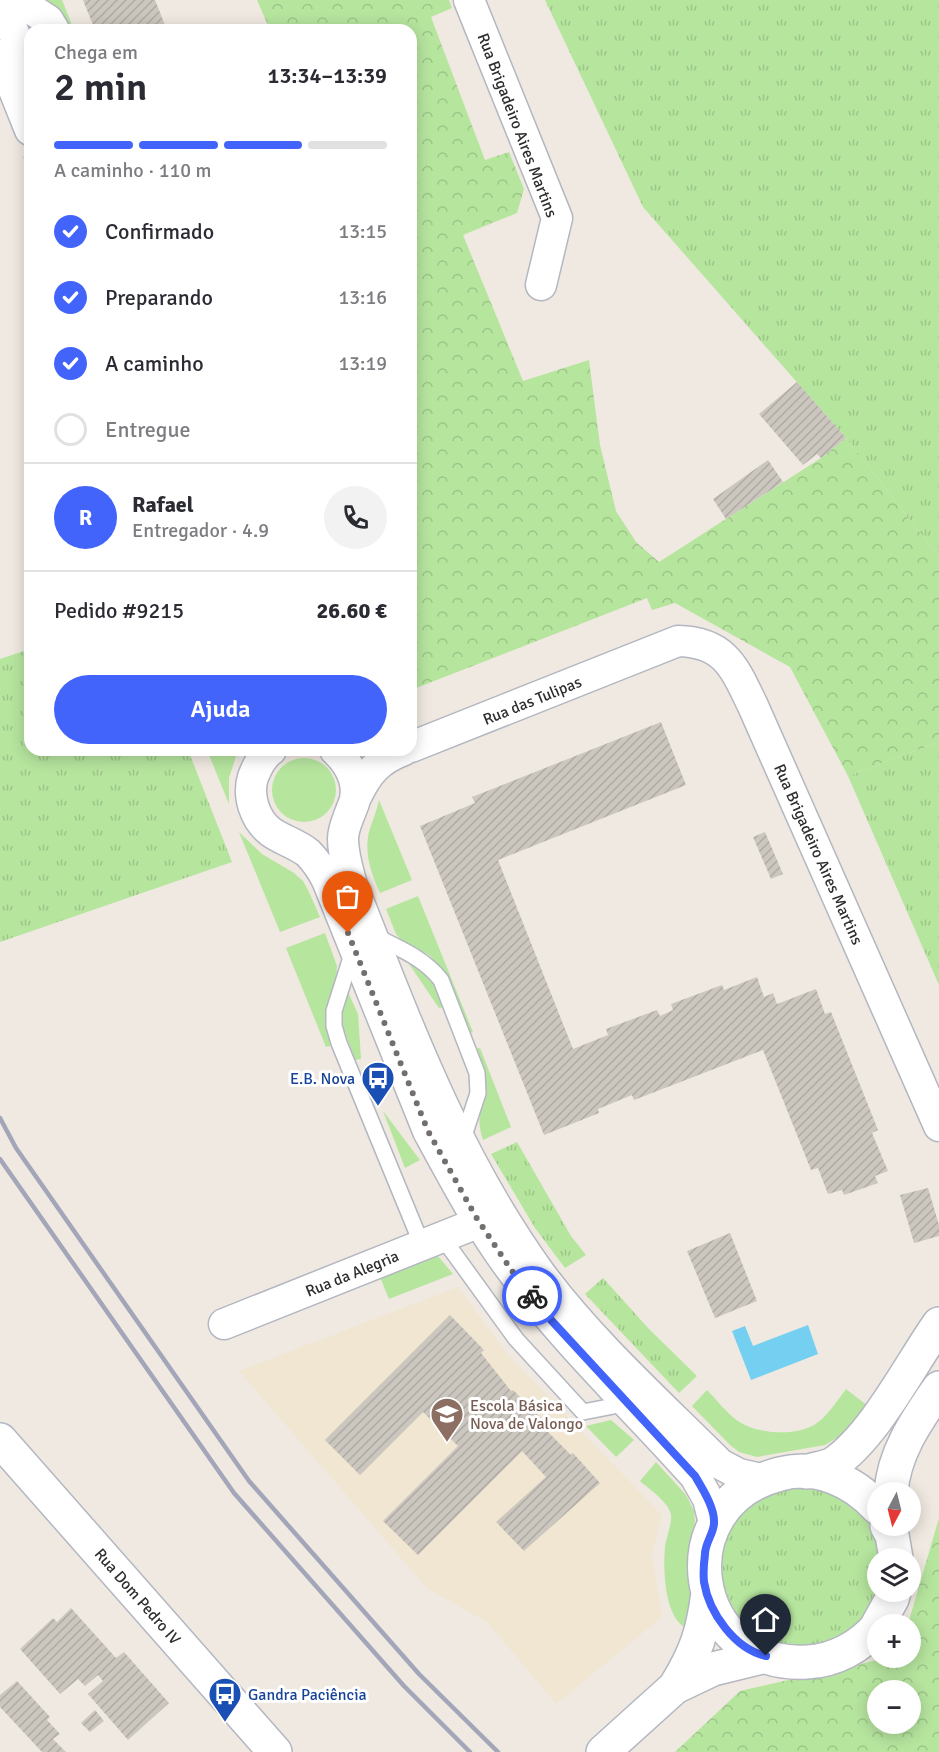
<!DOCTYPE html>
<html lang="pt">
<meta charset="utf-8">
<style>
body{margin:0;font-family:Signika,sans-serif;background:#f2f2f3;color:#2b2b33;height:100vh;display:flex;flex-direction:column;font-size:22px;white-space:nowrap}
*{box-sizing:border-box;margin:0}
p{font-size:20px;color:#7c7c81}
.icon{flex:none;width:33px;height:33px;fill:none;stroke:currentColor;stroke-width:2;stroke-linecap:round;stroke-linejoin:round}
.map{position:relative;flex:1;overflow:hidden}
.drawer{position:absolute;left:24px;top:24px;width:393px;height:732px;display:flex;flex-direction:column;background:#fff;border-radius:18px;box-shadow:0 3px 15px #0003}
.drawer>*{flex:none}
.needle{width:39px;rotate:187deg}
.tools{position:absolute;left:867px;top:1482px;display:grid;gap:12px}
.tools a{display:grid;place-items:center;width:54px;height:54px;border-radius:50%;background:#fff;box-shadow:0 3px 15px #0003;font-size:30px}
.pin{position:absolute;display:grid;place-items:center;width:51px;height:51px;color:#fff;margin:-62px -26px;border-radius:50% 50% 50% 0;rotate:-45deg;box-shadow:0 0 6px #0007}
.pin .icon{rotate:45deg}
.courier{position:absolute;display:grid;place-items:center;width:60px;height:60px;margin:-30px;border:4px solid #4264fb;border-radius:50%;background:#fff;color:#222;box-shadow:0 2px 8px #0007}
.overview em{font-style:normal;font-weight:600}
.overview div{display:flex;flex-direction:column-reverse}
.overview{display:flex;align-items:center;justify-content:space-between;height:102px;padding:0 30px}
h1{font-size:39px;font-weight:600;line-height:45px}
.bar{display:grid;grid-template-columns:repeat(4,1fr);gap:9px 6px;align-content:center;height:72px;padding:0 30px}
.bar i{height:8px;border-radius:4px;background:#e1e1e2}
.bar .selected{background:#4264fb}
.bar p{grid-column:span 4}
.line{display:flex;align-items:center;gap:15px;padding:0 30px;border-top:2px solid #e1e1e2}
.line div{flex:1}
.round{display:grid;place-items:center;flex:none;width:63px;height:63px;border-radius:32px;background:#f2f2f3}
ol{padding:0 30px;list-style:none}
li{display:flex;align-items:center;gap:18px;height:66px}
li p{margin-inline-start:auto}
li .icon{padding:6px;border-radius:50%;background:#4264fb;color:#fff;stroke-width:4}
li:last-child{color:#7c7c81}
li i{width:33px;height:33px;border:3px solid #e1e1e2;border-radius:50%}
.action{display:flex;gap:12px;margin-top:auto;padding:12px 30px}
.action a{flex:1;height:69px;border-radius:36px;background:#4264fb;color:#fff;font-size:24px;font-weight:600;line-height:69px;text-align:center}
.map>svg:first-child{display:block}
.education{fill:#f0e6d1}
.grass{fill:url(#grass-tufts)}
.forest{fill:url(#forest-crowns);fill-rule:evenodd}
.garden{fill:#b6e59e}
.water{fill:#75cff0}
.building{fill:url(#building-hatch)}
.lines{fill:none;stroke-linecap:round;stroke-linejoin:round}
.service-casing{stroke:#b4b7c1;stroke-width:18}
.minor-casing{stroke:#b4b7c1;stroke-width:33}
.tertiary-casing{stroke:#b4b7c1;stroke-width:36}
.secondary-casing{stroke:#b4b7c1;stroke-width:36}
.path{stroke:#c9c9c9;stroke-width:4;stroke-dasharray:4.5 3;stroke-linecap:butt}
.service{stroke:#fff;stroke-width:15}
.minor{stroke:#fff;stroke-width:30}
.tertiary{stroke:#fff;stroke-width:33}
.secondary{stroke:#fff;stroke-width:33}
.rail{stroke:#a3a6b8;stroke-width:4.5}
.done{stroke:#726f6d;stroke-width:6;stroke-dasharray:0 10.8}
.route{stroke:#4264fb;stroke-width:8}
.labels{text-anchor:middle;stroke-width:6;stroke-linejoin:round;paint-order:stroke}
.street-label{font-size:16px;fill:#2e2e2e;stroke:#fff}
.transit-label{font-size:16px;fill:#164399;stroke:#fff;text-anchor:end}
.education-label{font-size:16px;fill:#785e54;stroke:#fff;text-anchor:start}
</style>
<div class="map">
<svg width="939" height="1752" viewBox="0 0 939 1752">
<defs>
<pattern id="grass-tufts" width="24" height="20" patternUnits="userSpaceOnUse" patternTransform="scale(1.5)"><rect width="24" height="20" fill="#b6e59e"/><path d="M3 7l-1-3M5 7V3M7 7l1-3M15 17l-1-3M17 17v-4M19 17l1-3" fill="none" stroke="#9dc588"/></pattern>
<pattern id="forest-crowns" width="20" height="18" patternUnits="userSpaceOnUse" patternTransform="scale(1.5)"><rect width="20" height="18" fill="#b6e59e"/><path d="M2 6a3 3 0 1 1 6 0M12 15a3 3 0 1 1 6 0" fill="none" stroke="#9dc588"/></pattern>
<pattern id="building-hatch" width="6" height="6" patternUnits="userSpaceOnUse" patternTransform="scale(1.5)"><rect width="6" height="6" fill="#cbc7bf"/><path d="M-1 1l2-2M0 6l6-6M5 7l2-2" fill="none" stroke="#afaba4"/></pattern>
</defs>
<rect width="100%" height="100%" fill="#efe9e1"/>
<!-- education -->
<path class="education" d="M 458,1287 L 508,1355 L 662,1515 L 652,1554 L 662,1617 L 556,1704 L 488,1623 L 427,1588 L 239,1371 Z"/>
<!-- grass -->
<path class="grass" d="M 545,0 L 939,0 L 939,557 L 846,438 L 643,207 Z
M 30,649 L 30,750 L 188,750 L 232,862 L 0,942 L 0,659 Z
M 939,742 L 939,985 L 848,776 Z
M 517,1142 L 571,1236 L 586,1255 L 565,1268 L 535,1228 L 491,1154 Z
M 603,1278 L 649,1329 L 697,1376 L 679,1393 L 585,1294 Z
M 806,1485 C 831,1490 862,1500 873,1526 C 878,1536 880,1548 884,1558 L 878,1558 C 878,1569 879,1581 878,1591 C 876,1596 872,1602 870,1607 C 867,1612 865,1619 861,1624 C 837,1649 794,1654 763,1638 C 728,1618 712,1571 729,1534 C 746,1499 769,1490 806,1485 Z"/>
<!-- forest -->
<path class="forest" d="M 257,0 L 449,0 L 452,8 L 431,17 L 485,160 L 509,152 L 524,189 L 517,213 L 463,235 L 523,381 L 589,360 L 600,445 L 616,511 L 636,542 L 659,562 L 821,458 L 846,438 L 939,557 L 939,742 L 848,776 L 790,667 L 675,603 L 652,610 L 647,598 L 411,690 L 411,30 L 270,30 Z
M 939,1518 L 939,1752 L 675,1752 L 740,1691 L 886,1658 L 910,1658 L 910,1624 L 908,1624 ZM 878,1690 L 910,1690 L 910,1724 L 878,1724 Z"/>
<!-- garden -->
<path class="garden" d="M 32,0 L 62,0 L 74,30 L 64,30 Z
M 207,750 L 238,750 L 229,778 L 229,804 Z
M272 790a32 32 0 1 1 64 0a32 32 0 1 1-64 0Z
M 379,800 L 412,880 L 380,893 C 371,873 364,854 369,832 C 372,821 377,811 379,800 Z
M 239,832 L 262,854 L 294,873 L 303,881 L 309,892 L 320,917 L 280,932 Z
M 418,896 L 473,1032 L 470,1033 L 444,971 L 429,955 L 402,941 L 396,934 L 386,909 Z
M 325,933 L 337,966 L 336,981 L 326,1013 L 327,1024 L 334,1045 L 326,1047 L 286,948 Z
M 407,961 C 429,964 436,989 444,1007 L 439,1008 Z
M 347,990 L 358,1014 L 361,1059 L 355,1060 L 341,1021 Z
M 480,1048 L 511,1127 L 483,1140 C 473,1110 487,1103 485,1077 C 484,1067 480,1058 475,1049 Z
M 383,1111 L 420,1160 L 405,1168 Z
M 437,1255 L 453,1274 L 389,1299 L 380,1277 Z
M 846,1389 L 868,1406 L 840,1436 L 825,1445 L 757,1457 L 739,1452 L 730,1445 L 692,1406 L 707,1390 C 718,1401 728,1415 741,1423 C 760,1434 795,1436 814,1425 C 827,1417 837,1401 846,1389 Z
M 611,1420 L 634,1440 L 616,1457 L 586,1426 Z
M 656,1462 L 686,1495 L 694,1511 L 695,1521 L 687,1563 L 691,1603 L 688,1629 C 664,1620 663,1569 665,1547 C 666,1538 672,1524 671,1515 C 669,1502 650,1490 640,1481 Z"/>
<!-- water -->
<path class="water" d="M 808,1325 L 818,1354 L 751,1380 L 732,1331 L 745,1326 L 753,1346 Z"/>
<!-- building -->
<path class="building" d="M 83,0 L 155,0 L 167,30 L 95,30 Z
M 797,382 L 846,438 L 821,458 L 817,454 L 803,465 L 759,414 Z
M 768,460 L 783,482 L 726,519 L 713,499 Z
M 661,722 L 686,785 L 498,860 L 573,1049 L 608,1035 L 606,1029 L 657,1010 L 660,1016 L 673,1010 L 671,1004 L 722,985 L 724,990 L 757,977 L 764,997 L 773,993 L 777,1004 L 816,989 L 825,1014 L 831,1012 L 878,1130 L 872,1133 L 888,1171 L 875,1176 L 878,1183 L 844,1195 L 842,1190 L 828,1194 L 818,1168 L 811,1170 L 763,1050 L 634,1100 L 632,1095 L 598,1109 L 599,1113 L 544,1135 L 420,826 L 475,803 L 472,797 Z
M 765,832 L 783,874 L 771,879 L 753,837 Z
M 928,1188 L 939,1225 L 939,1236 L 914,1243 L 900,1195 Z
M 730,1233 L 757,1301 L 715,1318 L 687,1251 Z
M 450,1315 L 484,1350 L 481,1353 L 511,1391 L 513,1390 L 548,1425 L 545,1429 L 571,1455 L 573,1453 L 600,1483 L 524,1551 L 496,1522 L 546,1477 L 522,1451 L 418,1555 L 383,1521 L 458,1446 L 423,1412 L 360,1475 L 325,1440 Z
M 71,1608 L 116,1658 L 124,1652 L 169,1703 L 128,1740 L 88,1694 L 103,1681 L 98,1675 L 85,1686 L 78,1679 L 60,1694 L 20,1649 L 53,1618 L 57,1622 Z
M 17,1681 L 50,1717 L 47,1720 L 60,1734 L 53,1739 L 66,1752 L 42,1752 L 0,1707 L 0,1695 Z
M 95,1710 L 104,1721 L 90,1732 L 81,1723 Z"/>
<g class="lines">
<!-- service casing -->
<g class="service-casing">
<path id="service" d="M 375,936 C 400,949 424,958 441,980 L 477,1073 L 478,1093 L 462,1142
M 353,951 L 334,1011 L 334,1026 L 339,1043 L 422,1245
M 442,1237 L 516,1339 L 583,1412 L 629,1403"/>
</g>
<!-- minor casing -->
<g class="minor-casing">
<path id="minor" d="M 1,0 L 30,74
M 17,0 L 48,20 L 54,30
M 469,0 L 557,218 L 541,285
M 0,55 L 30,130
M 411,747 L 678,641 C 726,642 735,669 753,706 L 939,1126
M 271,750 C 262,756 257,767 253,777 C 247,796 255,820 271,832 C 282,840 297,844 308,853 C 316,861 322,870 327,880 L 428,1131 C 454,1179 480,1228 513,1272 C 567,1344 635,1409 695,1476 L 708,1499 L 714,1523
M 335,750 C 351,765 362,787 352,808 C 348,819 343,828 343,839 C 343,855 348,870 352,885 C 406,1021 455,1157 542,1276 C 593,1344 660,1404 720,1464 L 739,1474 L 761,1479
M 356,797 C 368,772 378,760 404,750
M 224,1324 L 480,1222"/>
</g>
<!-- tertiary casing -->
<g class="tertiary-casing">
<path id="tertiary" d="M 0,1440 L 275,1752"/>
</g>
<!-- secondary casing -->
<g class="secondary-casing">
<path id="secondary" d="M 806,1472 C 814,1469 825,1468 833,1464 C 874,1437 910,1365 939,1324
M 891,1492 C 894,1452 917,1420 939,1388
M 878,1508 C 853,1481 817,1464 780,1474 C 663,1504 690,1669 807,1662 C 834,1661 860,1647 878,1626
M 887,1526 L 892,1535 L 896,1558
M 878,1624 L 892,1599 L 894,1592
M 675,1687 C 696,1653 703,1632 708,1593
M 603,1752 L 675,1687 L 713,1669 L 766,1656"/>
</g>
<!-- path -->
<path class="path" d="M 25,156 L 30,169"/>
<!-- service -->
<use href="#service" class="service"/>
<!-- minor -->
<use href="#minor" class="minor"/>
<!-- tertiary -->
<use href="#tertiary" class="tertiary"/>
<!-- secondary -->
<use href="#secondary" class="secondary"/>
<!-- rail -->
<path class="rail" d="M 0,1118 L 16,1148 L 249,1481 L 419,1674 L 498,1752
M 0,1159 L 234,1493 L 404,1686 L 470,1752"/>
</g>
<g class="lines">
<!-- done -->
<path class="done" d="M 348,933 L 428,1131 L 476,1217 L 512,1271 L 532,1296"/>
<!-- route -->
<path class="route" d="M 532,1296 L 551,1320 L 695,1476 C 702,1488 715,1508 714,1523 C 714,1533 705,1543 705,1554 C 704,1562 703,1573 704,1582 C 709,1613 735,1649 766,1656"/>
</g>
<!-- icons -->
<defs>
<g id="bus-pin" transform="scale(1.725)"><path d="M0 17L-7.5 6A9.5 9.5 0 1 1 7.5 6Z" fill="#1a4fb4" stroke="#fff"/><path d="M-5-6H5V4H4V6H2V4H-2V6H-4V4H-5ZM-3.5-4V0h7V-4ZM-3.5 1.2v1.5H-2V1.2ZM2 1.2v1.5H3.5V1.2Z" fill="#fff"/></g>
<g id="school-pin" transform="scale(1.725)"><path d="M0 17L-7.5 6A9.5 9.5 0 1 1 7.5 6Z" fill="#8d6e63" stroke="#fff"/><path d="M0-5L7-2L0 1L-7-2ZM-4 1L0 2.5L4 1V4Q0 6-4 4Z" fill="#fff"/></g>
</defs>
<g fill-rule="evenodd">
<use href="#bus-pin" x="378" y="1078"/>
<use href="#school-pin" x="447" y="1414"/>
<use href="#bus-pin" x="225" y="1694"/>
</g>
<g class="labels">
<!-- street labels -->
<g class="street-label">
<text transform="translate(518 125) rotate(69)" y="6">Rua Brigadeiro Aires Martins</text>
<text transform="translate(532 700) rotate(-22)" y="6">Rua das Tulipas</text>
<text transform="translate(819 854) rotate(66)" y="6">Rua Brigadeiro Aires Martins</text>
<text transform="translate(352 1273) rotate(-22)" y="6">Rua da Alegria</text>
<text transform="translate(138 1596) rotate(49)" y="6">Rua Dom Pedro IV</text>
</g>
<!-- transit labels -->
<g class="transit-label">
<text x="355" y="1084">E.B. Nova</text>
<text x="248" y="1700" text-anchor="start">Gandra Paciência</text>
</g>
<!-- education labels -->
<g class="education-label">
<text x="470" y="1411">Escola Básica<tspan x="470" dy="18">Nova de Valongo</tspan></text>
</g>
</g>
</svg>
<div class="tools">
<a><svg class="needle" viewBox="-14 -14 28 28"><path d="M0-13l5 13h-10z" fill="#e53935"/><path d="M0 13l5-13h-10z" fill="#7c7c81"/></svg></a>
<a><svg class="icon" aria-label="layers" viewBox="0 0 24 24"><path d="M12 4l9 5-9 5-9-5zM3 14l9 5 9-5"/></svg></a>
<a>+</a>
<a>−</a>
</div>
<div class="pin" style="left:348px;top:933px;background:#ea580c"><svg class="icon" aria-label="bag" viewBox="0 0 24 24"><path d="M5 8h14l-1 12H6zM9 8a3 3 0 0 1 6 0"/></svg></div>
<div class="pin" style="left:766px;top:1656px;background:#1f2937"><svg class="icon" aria-label="home" viewBox="0 0 24 24"><path d="M3 11l9-7 9 7M6 9v11h12V9"/></svg></div>
<div class="courier" style="left:532px;top:1296px"><svg class="icon" aria-label="bike" viewBox="0 0 24 24"><circle cx="6" cy="16" r="4"/><circle cx="18" cy="16" r="4"/><path d="M6 16l4-8h5l3 8M10 8l3 8H6M13 5h3"/></svg></div>
<section class="drawer">
<div class="overview"><div><h1>2 min</h1><p>Chega em</p></div><em>13:34–13:39</em></div>
<div class="bar"><i class="selected"></i><i class="selected"></i><i class="selected"></i><i></i><p>A caminho · 110 m</p></div>
<ol>
<li><svg class="icon" aria-label="check" viewBox="0 0 24 24"><path d="M5 12l5 5 9-10"/></svg>Confirmado<p>13:15</p></li>
<li><svg class="icon" aria-label="check" viewBox="0 0 24 24"><path d="M5 12l5 5 9-10"/></svg>Preparando<p>13:16</p></li>
<li><svg class="icon" aria-label="check" viewBox="0 0 24 24"><path d="M5 12l5 5 9-10"/></svg>A caminho<p>13:19</p></li>
<li><i></i>Entregue</li>
</ol>
<div class="line" style="height:108px"><b class="round" style="background:#4264fb;color:#fff">R</b><div><b>Rafael</b><p>Entregador · 4.9</p></div><a class="round"><svg class="icon" aria-label="phone" viewBox="0 0 24 24"><path d="M5 4h4l2 5-3 2q2 4 5 5l2-3 5 2v4C11 20 4 13 5 4z"/></svg></a></div>
<div class="line" style="height:78px"><div>Pedido #9215</div><b>26.60 €</b></div>
<div class="action"><a>Ajuda</a></div>
</section>
</div>
